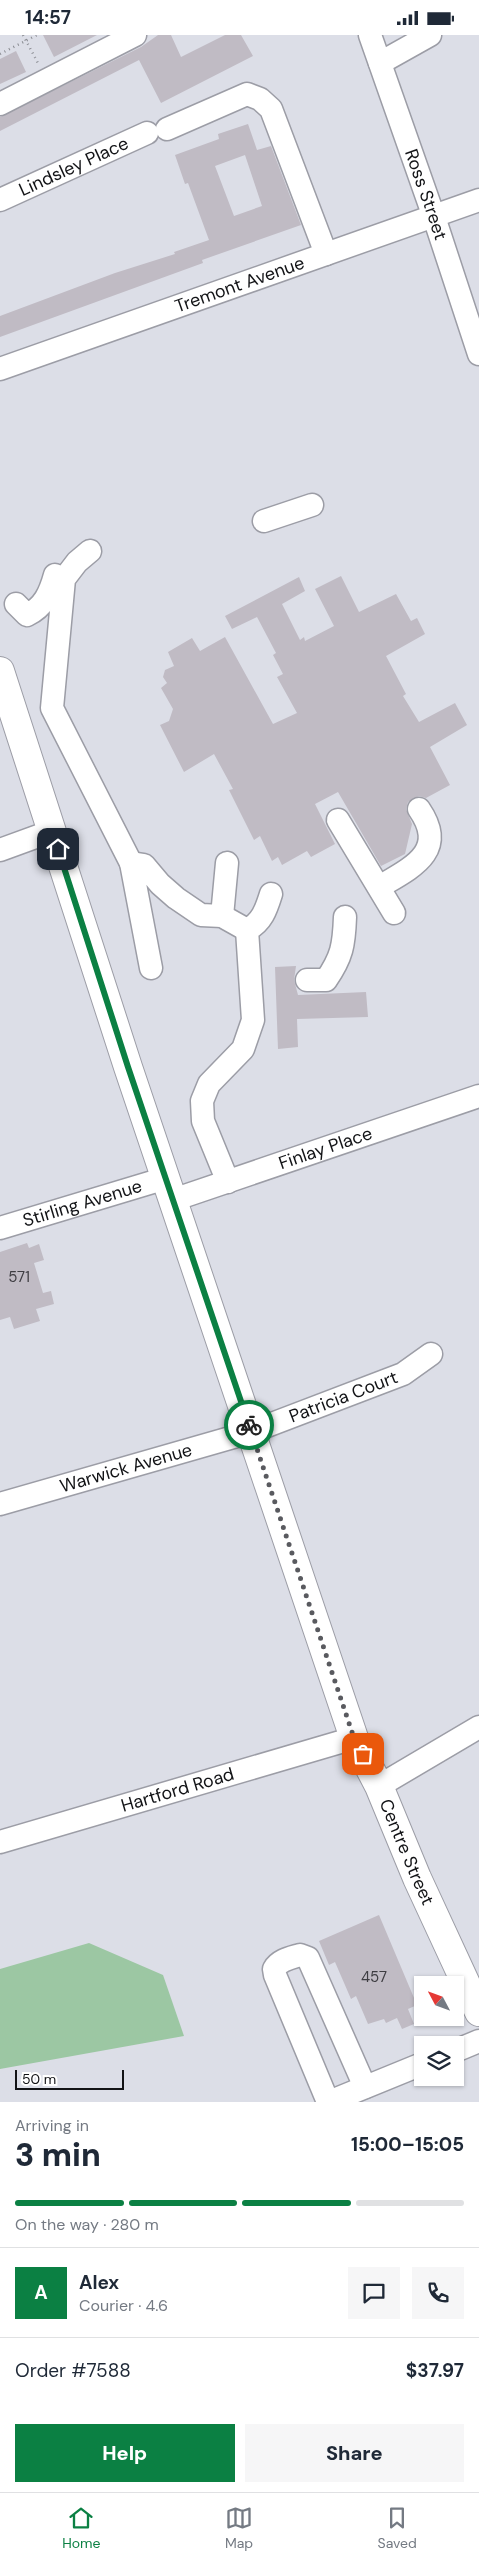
<!DOCTYPE html>
<meta charset="utf-8">
<style>
body{margin:0;font-family:"DM Sans",sans-serif;background:#f6f6f7;color:#1f2937;height:100vh;display:flex;flex-direction:column;font-size:19px;white-space:nowrap}
*{box-sizing:border-box;margin:0}
p{font-size:16px;color:#747a83}
.icon{flex:none;width:28px;height:28px;fill:none;stroke:currentColor;stroke-width:2;stroke-linecap:round;stroke-linejoin:round}
.map{position:relative;height:2067px;overflow:hidden}
.details{display:flex;flex-direction:column;background:#fff;flex:1}
.details>*{flex:none}
.needle{width:32px;rotate:311deg}
.fabs{position:absolute;left:414px;top:1941px;display:grid;gap:10px}
.fabs a{display:grid;place-items:center;width:50px;height:50px;border-radius:0px;background:#fff;box-shadow:0 1px 4px #0004;font-size:25px}
.scale{position:absolute;left:15px;bottom:12px;width:109px;box-sizing:border-box;padding-left:5px;border:2px solid #121316;border-top:0;font-size:14px;line-height:18px;white-space:nowrap;color:#121316;-webkit-text-stroke:4px #fff;paint-order:stroke}
.pin{position:absolute;display:grid;place-items:center;width:42px;height:42px;color:#fff;margin:-21px;border-radius:10px;box-shadow:0 2px 8px #0006}
.courier{position:absolute;display:grid;place-items:center;width:50px;height:50px;margin:-25px;border:4px solid #0b8043;border-radius:50%;background:#fff;color:#222;box-shadow:0 1px 6px #0007}
.head em{font-style:normal;font-weight:800}
.head div{display:flex;flex-direction:column-reverse}
.head{display:flex;align-items:center;justify-content:space-between;height:85px;padding:0 15px}
h1{font-size:32px;font-weight:800;line-height:38px}
.bar{display:grid;grid-template-columns:repeat(4,1fr);gap:8px 5px;align-content:center;height:60px;padding:0 15px}
.bar i{height:6px;border-radius:4px;background:#e0e1e3}
.bar .on{background:#0b8043}
.bar p{grid-column:span 4}
.line{display:flex;align-items:center;gap:12px;padding:0 15px;border-top:1px solid #e0e1e3}
.line div{flex:1}
.round{display:grid;place-items:center;flex:none;width:52px;height:52px;border-radius:0px;background:#f6f6f7}
.action{display:flex;gap:10px;margin-top:auto;padding:10px 15px}
.action a{flex:1;height:58px;border-radius:0px;background:#0b8043;color:#fff;font-size:20px;font-weight:800;line-height:58px;text-align:center}
.action a+a{background:#f6f6f7;color:#1f2937}
.status{display:flex;justify-content:space-between;align-items:center;height:35px;padding:0 25px;background:#fff;direction:ltr}
.status svg{height:14px;fill:currentColor}
.tab-bar{display:flex;justify-content:space-around;align-items:center;height:70px;border-top:1px solid #e0e1e3;background:#fff;font-size:14px;color:#747a83}
.tab-bar a{display:grid;justify-items:center;gap:2px}
.tab-bar .on{color:#0b8043}
.map>svg:first-child{display:block}
.green{fill:#9cc7a3}
.building{fill:#c0bbc4;fill-rule:evenodd}
.lines{fill:none;stroke-linecap:round;stroke-linejoin:round}
.minor-casing{stroke:#9c9da6;stroke-width:25}
.major-casing{stroke:#9c9da6;stroke-width:30}
.path{stroke:#8a8c92;stroke-width:2.5;stroke-dasharray:1 4;stroke-linecap:butt}
.minor{stroke:#fff;stroke-width:22}
.major{stroke:#fff;stroke-width:28}
.done{stroke:#595a5f;stroke-width:5;stroke-dasharray:0 9}
.route{stroke:#0b8043;stroke-width:6}
.labels{text-anchor:middle;stroke-width:4;stroke-linejoin:round;paint-order:stroke}
.number-label{font-size:15px;fill:#3e3d42}
.street-label{font-size:18px;fill:#121316;stroke:#fff}
</style>
<div class="status"><b>14:57</b><svg viewBox="0 0 49 12"><path d="M0 12V9h3v3zM5 12V6h3v6zM10 12V3h3v9zM15 12V0h3v12zM26 1h20v11H26zM47 4h2v5h-2z"/></svg></div>
<div class="map">
<svg width="479" height="2067" viewBox="0 0 479 2067">
<rect width="100%" height="100%" fill="#dcdee7"/>
<!-- green -->
<path class="green" d="M 89,1908 L 163,1940 L 184,2001 L 0,2034 L 0,1934 Z"/>
<!-- building -->
<path class="building" d="M 43,0 L 97,0 L 54,22 Z
M 158,0 L 171,0 L 181,22 L 225,0 L 241,0 L 253,21 L 161,68 L 139,25 L 0,96 L 0,82 L 141,12 Z
M 16,16 L 26,37 L 0,49 L 0,24 Z
M 248,89 L 257,115 L 271,111 L 301,190 L 202,225 L 203,228 L 0,302 L 0,281 L 115,238 L 175,219 L 174,217 L 209,205 L 188,148 L 185,149 L 175,120 L 219,104 L 218,99 ZM 245,120 L 262,171 L 234,181 L 215,131 Z
M 341,541 L 359,577 L 396,559 L 411,586 L 417,583 L 425,599 L 386,621 L 406,659 L 403,661 L 419,687 L 455,668 L 467,690 L 430,712 L 450,750 L 426,763 L 419,761 L 408,767 L 406,774 L 412,789 L 405,819 L 381,831 L 338,757 L 315,769 L 335,809 L 311,822 L 307,816 L 282,830 L 278,822 L 272,826 L 260,801 L 254,805 L 229,755 L 233,754 L 214,719 L 184,737 L 160,690 L 169,686 L 173,674 L 161,653 L 167,648 L 163,642 L 165,635 L 174,631 L 168,617 L 192,603 L 200,616 L 225,602 L 273,689 L 297,678 L 277,642 L 283,639 L 273,620 L 276,618 L 257,582 L 232,594 L 225,581 L 299,542 L 305,556 L 282,569 L 300,605 L 304,602 L 305,606 L 334,591 L 315,554 Z
M 296,931 L 294,945 L 298,960 L 366,957 L 368,982 L 297,984 L 298,1012 L 278,1014 L 275,932 Z
M 27,1208 L 29,1213 L 39,1209 L 44,1225 L 34,1228 L 43,1258 L 51,1256 L 54,1269 L 36,1274 L 40,1286 L 14,1294 L 10,1282 L 0,1285 L 0,1217 Z
M 379,1880 L 417,1970 L 408,1974 L 414,1989 L 402,1994 L 397,1983 L 386,1988 L 384,1984 L 368,1989 L 356,1961 L 351,1964 L 335,1927 L 329,1930 L 319,1906 Z"/>
<g class="lines">
<!-- minor casing -->
<g class="minor-casing">
<g id="minor">
<path id="s1" d="M 370,0 L 434,182 L 479,319"/>
<path d="M 380,28 L 430,0"/>
<path d="M 0,69 L 135,0"/>
<path d="M 167,94 L 247,59 L 260,64 L 271,74 L 326,219"/>
<path id="s2" d="M 0,165 L 147,98"/>
<path id="s3" d="M 0,334 L 479,165"/>
<path d="M 264,486 L 312,470"/>
<path d="M 90,516 L 77,527 L 64,544 L 52,673 L 131,828"/>
<path d="M 16,569 L 27,580 C 44,572 50,558 55,540"/>
<path d="M 338,785 L 394,878"/>
<path d="M 0,815 L 52,796"/>
<path d="M 379,852 C 413,832 448,816 419,774"/>
<path d="M 222,881 L 227,828"/>
<path d="M 151,933 L 131,828 L 144,830 L 160,849 L 176,863 L 201,880 L 222,881 L 247,895"/>
<path d="M 307,945 L 326,945 C 342,922 344,910 345,882"/>
<path d="M 228,1147 L 203,1086 L 202,1066 L 209,1049 L 243,1014 L 253,985 L 247,895 C 262,887 266,875 271,859"/>
<path id="s4" d="M 173,1165 L 479,1061"/>
<path id="s5" d="M 0,1193 L 166,1143"/>
<path id="s6" d="M 0,1469 L 251,1397 L 403,1339 L 431,1319"/>
<path d="M 379,1751 L 479,1692"/>
<path id="s7" d="M 0,1807 L 354,1703"/>
<path d="M 455,2016 L 479,2006"/>
<path d="M 328,2067 L 275,1940 L 274,1934 C 279,1925 290,1923 300,1920 L 308,1923 L 365,2052"/>
<path d="M 329,2067 L 422,2029"/>
</g>
</g>
<!-- major casing -->
<g class="major-casing">
<g id="major">
<path id="s8" d="M 0,636 L 128,1032 L 354,1703 L 379,1751 L 417,1843 L 479,1977"/>
</g>
</g>
<!-- path -->
<path class="path" d="M 23,0 L 39,30
M 0,19 L 37,0"/>
<!-- minor -->
<use href="#minor" class="minor"/>
<!-- major -->
<use href="#major" class="major"/>
</g>
<g class="lines">
<!-- done -->
<path class="done" d="M 249,1390 L 354,1703 L 363,1719"/>
<!-- route -->
<path class="route" d="M 58,814 L 128,1032 L 249,1390"/>
</g>
<g class="labels">
<!-- number labels -->
<g class="number-label">
<text x="19" y="1247">571</text>
<text x="374" y="1947">457</text>
</g>
<!-- street labels -->
<g class="street-label">
<text dy="6" stroke="none"><textPath href="#s2" startOffset="81">Lindsley Place</textPath></text>
<text dy="6" stroke="none"><textPath href="#s1" startOffset="169">Ross Street</textPath></text>
<text dy="6" stroke="none"><textPath href="#s3" startOffset="254">Tremont Avenue</textPath></text>
<text dy="6" stroke="none"><textPath href="#s4" startOffset="161">Finlay Place</textPath></text>
<text dy="6" stroke="none"><textPath href="#s5" startOffset="86">Stirling Avenue</textPath></text>
<text dy="6" stroke="none"><textPath href="#s6" startOffset="360">Patricia Court</textPath></text>
<text dy="6" stroke="none"><textPath href="#s6" startOffset="131">Warwick Avenue</textPath></text>
<text dy="6" stroke="none"><textPath href="#s7" startOffset="185">Hartford Road</textPath></text>
<text dy="6" stroke="none"><textPath href="#s8" startOffset="1250">Centre Street</textPath></text>
</g>
</g>
</svg>
<div class="fabs">
<a><svg class="needle" viewBox="-14 -14 28 28"><path d="M0-13l5 13h-10z" fill="#e53935"/><path d="M0 13l5-13h-10z" fill="#747a83"/></svg></a>
<a><svg class="icon" aria-label="layers" viewBox="0 0 24 24"><path d="M12 4l9 5-9 5-9-5zM3 14l9 5 9-5"/></svg></a>
</div>
<div class="scale">50 m</div>
<div class="pin" style="left:363px;top:1719px;background:#ea580c"><svg class="icon" aria-label="bag" viewBox="0 0 24 24"><path d="M5 8h14l-1 12H6zM9 8a3 3 0 0 1 6 0"/></svg></div>
<div class="pin" style="left:58px;top:814px;background:#1f2937"><svg class="icon" aria-label="home" viewBox="0 0 24 24"><path d="M3 11l9-7 9 7M6 9v11h12V9"/></svg></div>
<div class="courier" style="left:249px;top:1390px"><svg class="icon" aria-label="bike" viewBox="0 0 24 24"><circle cx="6" cy="16" r="4"/><circle cx="18" cy="16" r="4"/><path d="M6 16l4-8h5l3 8M10 8l3 8H6M13 5h3"/></svg></div>
</div>
<section class="details">
<div class="head"><div><h1>3 min</h1><p>Arriving in</p></div><em>15:00–15:05</em></div>
<div class="bar"><i class="on"></i><i class="on"></i><i class="on"></i><i></i><p>On the way · 280 m</p></div>
<div class="line" style="height:90px"><b class="round" style="background:#0b8043;color:#fff">A</b><div><b>Alex</b><p>Courier · 4.6</p></div><a class="round"><svg class="icon" aria-label="chat" viewBox="0 0 24 24"><path d="M4 5h16v11H9l-5 4z"/></svg></a><a class="round"><svg class="icon" aria-label="phone" viewBox="0 0 24 24"><path d="M5 4h4l2 5-3 2q2 4 5 5l2-3 5 2v4C11 20 4 13 5 4z"/></svg></a></div>
<div class="line" style="height:65px"><div>Order #7588</div><b>$37.97</b></div>
<div class="action"><a>Help</a><a>Share</a></div>
</section>
<nav class="tab-bar">
<a class="on"><svg class="icon" aria-label="home" viewBox="0 0 24 24"><path d="M3 11l9-7 9 7M6 9v11h12V9"/></svg>Home</a>
<a><svg class="icon" aria-label="map" viewBox="0 0 24 24"><path d="M3 6l6-2 6 2 6-2v14l-6 2-6-2-6 2zM9 4v14M15 6v14"/></svg>Map</a>
<a><svg class="icon" aria-label="saved" viewBox="0 0 24 24"><path d="M7 4h10v16l-5-4-5 4z"/></svg>Saved</a>
</nav>
